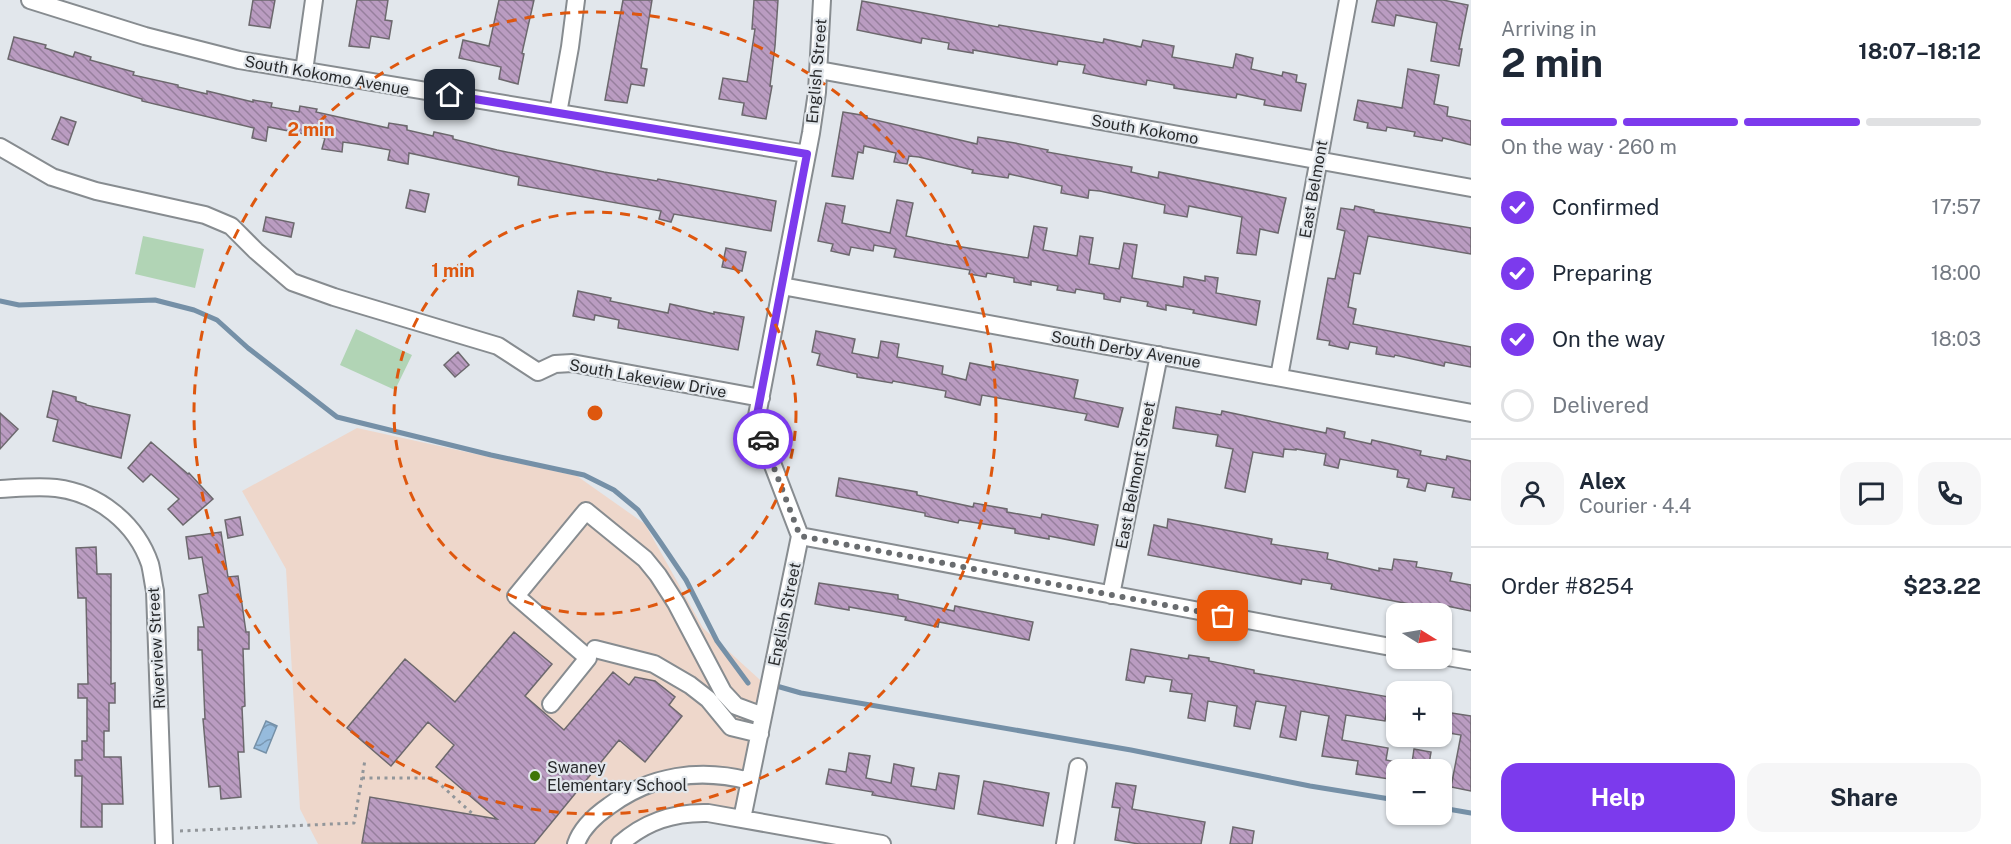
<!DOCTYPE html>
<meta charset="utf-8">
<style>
body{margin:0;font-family:"Public Sans",sans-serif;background:#f6f6f7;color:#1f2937;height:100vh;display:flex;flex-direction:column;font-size:22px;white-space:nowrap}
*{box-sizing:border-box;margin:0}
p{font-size:20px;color:#747a83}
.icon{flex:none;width:33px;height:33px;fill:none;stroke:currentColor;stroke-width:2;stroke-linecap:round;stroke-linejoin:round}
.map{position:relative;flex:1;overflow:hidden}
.details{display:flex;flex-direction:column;background:#fff;width:540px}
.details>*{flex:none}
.needle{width:39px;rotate:101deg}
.tools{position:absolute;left:1386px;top:603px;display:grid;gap:12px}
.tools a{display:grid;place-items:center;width:66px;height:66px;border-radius:12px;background:#fff;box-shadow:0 2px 4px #0004;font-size:30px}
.pin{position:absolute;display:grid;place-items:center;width:51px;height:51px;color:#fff;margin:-26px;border-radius:12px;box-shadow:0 3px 9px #0006}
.courier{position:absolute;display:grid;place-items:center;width:60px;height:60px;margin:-30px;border:4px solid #7c3aed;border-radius:50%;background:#fff;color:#222;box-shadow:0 2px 8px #0007}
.head em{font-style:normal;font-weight:700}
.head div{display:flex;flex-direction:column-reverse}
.head{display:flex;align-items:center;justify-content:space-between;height:102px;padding:0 30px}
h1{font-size:39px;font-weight:700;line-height:45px}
.bar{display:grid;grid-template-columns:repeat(4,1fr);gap:9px 6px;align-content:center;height:72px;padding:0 30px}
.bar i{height:8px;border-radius:4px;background:#e0e1e3}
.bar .active{background:#7c3aed}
.bar p{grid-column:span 4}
.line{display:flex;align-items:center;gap:15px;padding:0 30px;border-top:2px solid #e0e1e3}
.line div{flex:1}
.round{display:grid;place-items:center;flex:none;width:63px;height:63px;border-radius:18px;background:#f6f6f7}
ol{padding:0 30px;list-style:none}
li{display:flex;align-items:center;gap:18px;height:66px}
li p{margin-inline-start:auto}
li .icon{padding:6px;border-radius:50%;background:#7c3aed;color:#fff;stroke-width:4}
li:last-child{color:#747a83}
li i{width:33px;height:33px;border:3px solid #e0e1e3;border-radius:50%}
.cta{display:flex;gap:12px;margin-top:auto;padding:12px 30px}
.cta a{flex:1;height:69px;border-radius:18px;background:#7c3aed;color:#fff;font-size:24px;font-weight:700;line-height:69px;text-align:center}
.cta a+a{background:#f6f6f7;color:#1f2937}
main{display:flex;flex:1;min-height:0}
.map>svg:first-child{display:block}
.education{fill:#eed7cb}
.grass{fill:#b1d4b5}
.water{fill:url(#water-waves);stroke:#7590a7;stroke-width:1.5}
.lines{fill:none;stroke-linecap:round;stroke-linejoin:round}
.stream{stroke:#7590a7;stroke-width:5}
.building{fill:url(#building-back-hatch);stroke:#6c686d;stroke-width:1.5}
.minor-casing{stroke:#878c90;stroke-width:20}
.path{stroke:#92969a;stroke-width:3;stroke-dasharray:3 4.5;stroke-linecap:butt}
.minor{stroke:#fff;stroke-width:16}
.done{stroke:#696c6f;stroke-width:6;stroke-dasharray:0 10.8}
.route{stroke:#7c3aed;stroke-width:8}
.ring{fill:none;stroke:#de570e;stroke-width:3;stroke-dasharray:10 8}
.poi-dot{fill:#3e7608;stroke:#e2e7ec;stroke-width:2}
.labels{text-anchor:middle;stroke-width:4.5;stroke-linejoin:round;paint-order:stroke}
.street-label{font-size:16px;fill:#282a2c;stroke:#e2e7ec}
.poi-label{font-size:16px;fill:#282a2c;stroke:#e2e7ec;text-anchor:start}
.centre{fill:#de570e;stroke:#e2e7ec;stroke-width:3}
.ring-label{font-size:18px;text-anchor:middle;font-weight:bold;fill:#de570e;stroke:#e2e7ec;stroke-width:4.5;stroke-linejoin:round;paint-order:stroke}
</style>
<main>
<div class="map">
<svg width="1471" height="844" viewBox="0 0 1471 844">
<defs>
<pattern id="water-waves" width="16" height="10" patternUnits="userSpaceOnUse" patternTransform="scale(1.5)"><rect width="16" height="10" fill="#96bbdc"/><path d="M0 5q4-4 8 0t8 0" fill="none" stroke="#7a98b3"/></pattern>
<pattern id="building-back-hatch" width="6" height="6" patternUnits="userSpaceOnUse" patternTransform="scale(1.5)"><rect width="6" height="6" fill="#ba9cc1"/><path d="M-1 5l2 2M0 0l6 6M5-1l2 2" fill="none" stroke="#977f9d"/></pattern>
</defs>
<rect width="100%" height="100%" fill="#e2e7ec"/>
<!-- education -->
<path class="education" d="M 357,428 L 577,476 L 645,524 L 703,628 L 769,688 L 742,819 L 691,813 L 621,844 L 318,844 L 300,809 L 286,569 L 242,491 Z"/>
<!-- grass -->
<path class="grass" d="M 143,236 L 204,249 L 195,288 L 135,274 Z
M 356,329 L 412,355 L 395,390 L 340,365 Z"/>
<!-- water -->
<path class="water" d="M 266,721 L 277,726 L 266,753 L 254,748 Z"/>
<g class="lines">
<!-- stream -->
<path class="stream" d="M 0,301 L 19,305 L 155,300 L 194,310 L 217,320 L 248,348 L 337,417 L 491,455 L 584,475 L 614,490 L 638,510 L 661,543 L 686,580 L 717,641 L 748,683
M 773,685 L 801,693 L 1131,750 L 1310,786 L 1396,800
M 1442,808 L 1471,813"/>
</g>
<!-- building -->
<path class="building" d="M 253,0 L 275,0 L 270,28 L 249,25 Z
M 357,0 L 388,0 L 385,20 L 392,21 L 389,39 L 371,36 L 369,48 L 349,46 Z
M 499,0 L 534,0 L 522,53 L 524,54 L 518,84 L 499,79 L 501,67 L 459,58 L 463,40 L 489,46 Z
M 623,0 L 652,0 L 641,68 L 647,69 L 644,86 L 631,84 L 627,103 L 605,100 Z
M 754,0 L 778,0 L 775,46 L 770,86 L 772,86 L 766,119 L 742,115 L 744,103 L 719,99 L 723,78 L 747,82 L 755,29 L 752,29 Z
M 1377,0 L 1443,0 L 1468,5 L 1459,49 L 1462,49 L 1459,66 L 1431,61 L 1437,23 L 1396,15 L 1394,26 L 1372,22 Z
M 862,1 L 998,27 L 999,25 L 1103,43 L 1104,39 L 1141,47 L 1143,40 L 1174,46 L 1172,57 L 1233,68 L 1236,54 L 1253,58 L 1251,69 L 1282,76 L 1283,72 L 1297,75 L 1296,82 L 1306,84 L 1301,111 L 1264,105 L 1265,100 L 1237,94 L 1236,98 L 1174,88 L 1174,85 L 1147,80 L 1146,85 L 1107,78 L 1083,73 L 1085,65 L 1058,61 L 1057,65 L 973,50 L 973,53 L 948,49 L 949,43 L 922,38 L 921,43 L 857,30 Z
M 14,37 L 46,45 L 45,48 L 73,57 L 75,52 L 91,57 L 90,60 L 134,72 L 133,75 L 178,85 L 178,87 L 207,94 L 207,91 L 253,102 L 253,100 L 272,103 L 271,107 L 299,112 L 300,106 L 317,109 L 316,112 L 388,128 L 389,123 L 407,126 L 407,130 L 433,136 L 434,132 L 453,136 L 453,139 L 497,150 L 604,172 L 657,181 L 658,179 L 776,201 L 771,231 L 674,214 L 671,222 L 659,219 L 661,211 L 518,185 L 519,177 L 409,153 L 408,164 L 388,160 L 390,150 L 357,144 L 343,142 L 342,152 L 322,149 L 325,138 L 268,127 L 266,141 L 252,138 L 254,128 L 142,101 L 142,99 L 8,59 Z
M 1408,69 L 1439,75 L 1434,104 L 1448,107 L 1447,116 L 1471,121 L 1471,145 L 1443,138 L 1442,141 L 1414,136 L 1415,132 L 1387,127 L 1386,131 L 1367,128 L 1368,123 L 1354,120 L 1358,100 L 1402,108 Z
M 843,112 L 867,116 L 867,118 L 977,144 L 978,137 L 1015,143 L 1048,150 L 1047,152 L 1132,167 L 1131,172 L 1158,178 L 1159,172 L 1286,198 L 1278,233 L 1260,229 L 1256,255 L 1237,253 L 1242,217 L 1189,206 L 1187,217 L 1164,213 L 1165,205 L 1100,191 L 1089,190 L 1088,198 L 1061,193 L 1062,186 L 1009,174 L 1008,178 L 972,173 L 973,170 L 919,157 L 909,156 L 907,164 L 894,162 L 896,153 L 864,146 L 863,153 L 858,152 L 853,179 L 832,176 Z
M 61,117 L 76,122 L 68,145 L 52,139 Z
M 410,190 L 429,194 L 425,212 L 406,208 Z
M 897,200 L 913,203 L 906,236 L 944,244 L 1028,258 L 1034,226 L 1047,228 L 1043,250 L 1077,256 L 1080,236 L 1093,238 L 1089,264 L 1119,269 L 1124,243 L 1137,245 L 1132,278 L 1183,287 L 1184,277 L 1205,281 L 1205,276 L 1218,278 L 1216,293 L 1260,301 L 1256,325 L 1193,313 L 1194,310 L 1166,305 L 1166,310 L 1147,306 L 1148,302 L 1121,297 L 1120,302 L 1104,299 L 1104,294 L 1076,289 L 1075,293 L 1057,290 L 1058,286 L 1031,281 L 1031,285 L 1014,282 L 1014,278 L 987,273 L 986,277 L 969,274 L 970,270 L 894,257 L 896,249 L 874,245 L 873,251 L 851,247 L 849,255 L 831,251 L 833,244 L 818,241 L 826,203 L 845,206 L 842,223 L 890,233 Z
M 1355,206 L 1374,210 L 1374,212 L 1471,228 L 1471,254 L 1368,236 L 1360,274 L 1354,273 L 1348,307 L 1356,309 L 1353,324 L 1471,347 L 1471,367 L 1445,362 L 1444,366 L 1395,355 L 1394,357 L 1376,354 L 1377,347 L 1350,342 L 1348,349 L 1329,345 L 1330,341 L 1317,339 L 1328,278 L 1335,279 L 1345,231 L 1337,229 L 1341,208 L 1354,210 Z
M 266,217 L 294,223 L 291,237 L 263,231 Z
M 726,248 L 746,252 L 742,271 L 722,267 Z
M 578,291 L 611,298 L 610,301 L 668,313 L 670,304 L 714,314 L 714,312 L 744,317 L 738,350 L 618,328 L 619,320 L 595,315 L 594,320 L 573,316 Z
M 816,331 L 855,339 L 852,353 L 878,358 L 881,341 L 899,344 L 897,357 L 943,366 L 942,374 L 966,380 L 970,363 L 995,368 L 996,364 L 1078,380 L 1074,398 L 1123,408 L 1118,427 L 1085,420 L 1087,414 L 982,395 L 980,405 L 945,397 L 946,391 L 893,381 L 892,383 L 857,377 L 857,374 L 817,365 L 820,354 L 812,352 Z
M 458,352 L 469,365 L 455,377 L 444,365 Z
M 53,391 L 76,397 L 76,401 L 86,404 L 86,405 L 130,415 L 121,458 L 53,441 L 58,420 L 47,417 Z
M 1176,407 L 1221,415 L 1222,411 L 1326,433 L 1327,428 L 1345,432 L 1344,438 L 1371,444 L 1372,440 L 1421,451 L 1420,455 L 1446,460 L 1447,456 L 1471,461 L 1471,500 L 1452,497 L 1454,488 L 1427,483 L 1425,491 L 1407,487 L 1409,479 L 1397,477 L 1398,470 L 1340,459 L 1338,468 L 1324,465 L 1326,454 L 1296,449 L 1296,450 L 1284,449 L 1283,457 L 1253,452 L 1245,492 L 1225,488 L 1233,449 L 1216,446 L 1218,435 L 1173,428 Z
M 0,413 L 18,429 L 0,449 Z
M 151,442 L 188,474 L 189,473 L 213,499 L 183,525 L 168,509 L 179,499 L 151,474 L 143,482 L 128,468 Z
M 839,478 L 917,492 L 917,495 L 973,507 L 974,503 L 1007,509 L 1007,512 L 1041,518 L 1042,514 L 1098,525 L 1094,545 L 1049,536 L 1049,539 L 1015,533 L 1015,529 L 959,520 L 958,523 L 925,516 L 925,513 L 836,496 Z
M 240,517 L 243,535 L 228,538 L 225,520 Z
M 1168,519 L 1272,539 L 1271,544 L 1328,553 L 1327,559 L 1379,571 L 1379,568 L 1392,570 L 1394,559 L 1417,562 L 1416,567 L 1452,573 L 1450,581 L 1471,585 L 1471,611 L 1437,604 L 1436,609 L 1331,589 L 1332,584 L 1302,579 L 1301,584 L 1148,555 L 1154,525 L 1167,528 Z
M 221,532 L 228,577 L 238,576 L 246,632 L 249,632 L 249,649 L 243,649 L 245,706 L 242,707 L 244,752 L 238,752 L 241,797 L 221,799 L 220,786 L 209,787 L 203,719 L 205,719 L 202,650 L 198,650 L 198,627 L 204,627 L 199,595 L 208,593 L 202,557 L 189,559 L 186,537 Z
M 96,547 L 97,574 L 111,574 L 111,684 L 115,683 L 115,703 L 109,703 L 109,731 L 104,731 L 104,757 L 121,757 L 123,804 L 102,804 L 102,827 L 81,827 L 82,776 L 75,776 L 75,760 L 82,760 L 82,741 L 87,741 L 87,698 L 78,698 L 78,684 L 88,684 L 86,598 L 78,598 L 76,548 Z
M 819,583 L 898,595 L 898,599 L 954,611 L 955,606 L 1033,622 L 1029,640 L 939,622 L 938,627 L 905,620 L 906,617 L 849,607 L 849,610 L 815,604 Z
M 514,632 L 552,664 L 525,696 L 564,730 L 613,672 L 629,685 L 635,677 L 655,681 L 675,697 L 669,705 L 682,716 L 645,762 L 619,740 L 534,844 L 362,843 L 370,797 L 497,819 L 436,767 L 454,745 L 428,722 L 391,766 L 347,728 L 405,659 L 455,702 Z
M 1131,649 L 1188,659 L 1189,655 L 1209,658 L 1209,661 L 1254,670 L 1254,673 L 1389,697 L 1385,721 L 1346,715 L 1342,740 L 1388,748 L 1386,760 L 1396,762 L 1396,780 L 1356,774 L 1358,761 L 1322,756 L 1329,716 L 1301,711 L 1296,740 L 1280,737 L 1286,706 L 1256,701 L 1250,729 L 1234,726 L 1237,706 L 1208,701 L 1205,721 L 1188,718 L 1192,694 L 1170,691 L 1172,680 L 1146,676 L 1144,683 L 1126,680 Z
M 1445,712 L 1471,716 L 1471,791 L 1451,787 L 1461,735 L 1442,732 Z
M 1414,749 L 1431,752 L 1428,770 L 1411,770 Z
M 849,753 L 870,756 L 866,778 L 891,783 L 894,764 L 914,768 L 911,786 L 936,790 L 939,773 L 959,776 L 954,809 L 872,795 L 873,792 L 826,784 L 829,769 L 846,772 Z
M 984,781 L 1049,793 L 1043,826 L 978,814 Z
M 1116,783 L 1136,786 L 1132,809 L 1205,822 L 1201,844 L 1139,844 L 1115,840 L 1120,808 L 1112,807 Z
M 1233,827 L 1254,831 L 1252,844 L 1230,844 Z"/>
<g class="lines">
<!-- minor casing -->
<g class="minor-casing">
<path id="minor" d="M 30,0 L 145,36 L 239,60 L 807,154
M 819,70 L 1471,188
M 304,71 L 314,0
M 558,113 L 570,47 L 576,0
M 0,147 L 52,177 L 96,191 L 205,215 L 231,226 L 256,251 L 292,282 L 334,297 L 498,346 L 538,372 L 555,364 L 572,363 L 761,398
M 782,286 L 1471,413
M 1279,377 L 1348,0
M 0,489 C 19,488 38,486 56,488 C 98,493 136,523 150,564 C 152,572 153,582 155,591 L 164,844
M 800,536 L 1396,648
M 1111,595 L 1159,355
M 595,649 L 654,664 L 690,685 L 708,699 L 731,727 L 760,734
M 1442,656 L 1471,661
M 551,704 L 588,658 L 516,596 L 586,511 L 645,559 L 658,575 L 676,603 L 723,692 L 736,706 L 763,716
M 742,819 L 800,536 L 756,421 L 811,133 L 817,92 L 822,0
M 576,844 C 581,829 596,815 609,806 C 651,775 700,768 750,781
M 620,844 C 646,821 674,812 708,813 L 882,844
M 1065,844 L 1078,767"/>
</g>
<!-- path -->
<path class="path" d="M 362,778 L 433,778 L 474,815
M 180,831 L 354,823 L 365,760"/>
<!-- minor -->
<use href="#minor" class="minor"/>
</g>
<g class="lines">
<!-- done -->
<path class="done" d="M 763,439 L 800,536 L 1223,616"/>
<!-- route -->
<path class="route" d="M 450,95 L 807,154 L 756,420 L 763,439"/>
</g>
<!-- distance rings -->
<g class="ring">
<circle cx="595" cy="413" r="201"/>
<circle cx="595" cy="413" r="401"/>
</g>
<!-- markers -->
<circle class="poi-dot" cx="535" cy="776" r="6"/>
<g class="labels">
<!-- street labels -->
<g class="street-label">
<text transform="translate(816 71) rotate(-85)" y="6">English Street</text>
<text transform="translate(327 75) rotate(10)" y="6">South Kokomo Avenue</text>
<text transform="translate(1145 129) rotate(10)" y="6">South Kokomo</text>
<text transform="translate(1313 189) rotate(-80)" y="6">East Belmont</text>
<text transform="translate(1126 349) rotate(10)" y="6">South Derby Avenue</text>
<text transform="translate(648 378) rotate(10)" y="6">South Lakeview Drive</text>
<text transform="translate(1135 475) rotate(-79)" y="6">East Belmont Street</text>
<text transform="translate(784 614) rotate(-78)" y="6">English Street</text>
<text transform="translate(156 648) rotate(-93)" y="6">Riverview Street</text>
</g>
<!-- poi labels -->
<g class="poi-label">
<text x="547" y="773">Swaney<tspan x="547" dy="18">Elementary School</tspan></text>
</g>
</g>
<circle cx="595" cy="413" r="9" class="centre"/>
<g class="ring-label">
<text x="311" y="136">2 min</text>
<text x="453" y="277">1 min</text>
</g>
</svg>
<div class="tools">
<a><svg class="needle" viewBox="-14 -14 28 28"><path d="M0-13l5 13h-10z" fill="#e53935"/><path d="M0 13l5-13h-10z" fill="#747a83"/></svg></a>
<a>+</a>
<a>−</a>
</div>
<div class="pin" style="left:1223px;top:616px;background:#ea580c"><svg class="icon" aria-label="bag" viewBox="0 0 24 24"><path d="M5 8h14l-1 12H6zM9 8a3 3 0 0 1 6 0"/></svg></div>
<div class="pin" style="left:450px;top:95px;background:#1f2937"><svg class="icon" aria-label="home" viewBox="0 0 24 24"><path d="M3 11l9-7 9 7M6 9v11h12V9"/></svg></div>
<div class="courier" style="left:763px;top:439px"><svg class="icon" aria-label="car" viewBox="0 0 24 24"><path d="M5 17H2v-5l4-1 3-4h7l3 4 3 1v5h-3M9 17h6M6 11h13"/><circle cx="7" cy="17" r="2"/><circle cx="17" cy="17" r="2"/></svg></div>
</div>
<section class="details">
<div class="head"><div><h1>2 min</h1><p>Arriving in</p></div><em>18:07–18:12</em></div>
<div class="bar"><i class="active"></i><i class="active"></i><i class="active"></i><i></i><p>On the way · 260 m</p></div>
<ol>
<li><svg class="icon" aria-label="check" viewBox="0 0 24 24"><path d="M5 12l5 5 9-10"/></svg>Confirmed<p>17:57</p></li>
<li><svg class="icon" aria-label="check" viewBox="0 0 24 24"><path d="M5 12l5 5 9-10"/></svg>Preparing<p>18:00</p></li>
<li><svg class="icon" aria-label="check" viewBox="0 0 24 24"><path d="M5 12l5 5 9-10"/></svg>On the way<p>18:03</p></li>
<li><i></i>Delivered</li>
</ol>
<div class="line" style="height:108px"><a class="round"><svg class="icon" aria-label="person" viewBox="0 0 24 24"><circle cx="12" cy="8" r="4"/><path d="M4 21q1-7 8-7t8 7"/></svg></a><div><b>Alex</b><p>Courier · 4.4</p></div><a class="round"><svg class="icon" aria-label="chat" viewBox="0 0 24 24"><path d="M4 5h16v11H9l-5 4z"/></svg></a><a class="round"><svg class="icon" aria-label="phone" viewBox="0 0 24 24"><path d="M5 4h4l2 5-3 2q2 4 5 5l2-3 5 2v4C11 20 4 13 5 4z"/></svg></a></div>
<div class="line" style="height:78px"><div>Order #8254</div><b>$23.22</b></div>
<div class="cta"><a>Help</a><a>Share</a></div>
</section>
</main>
